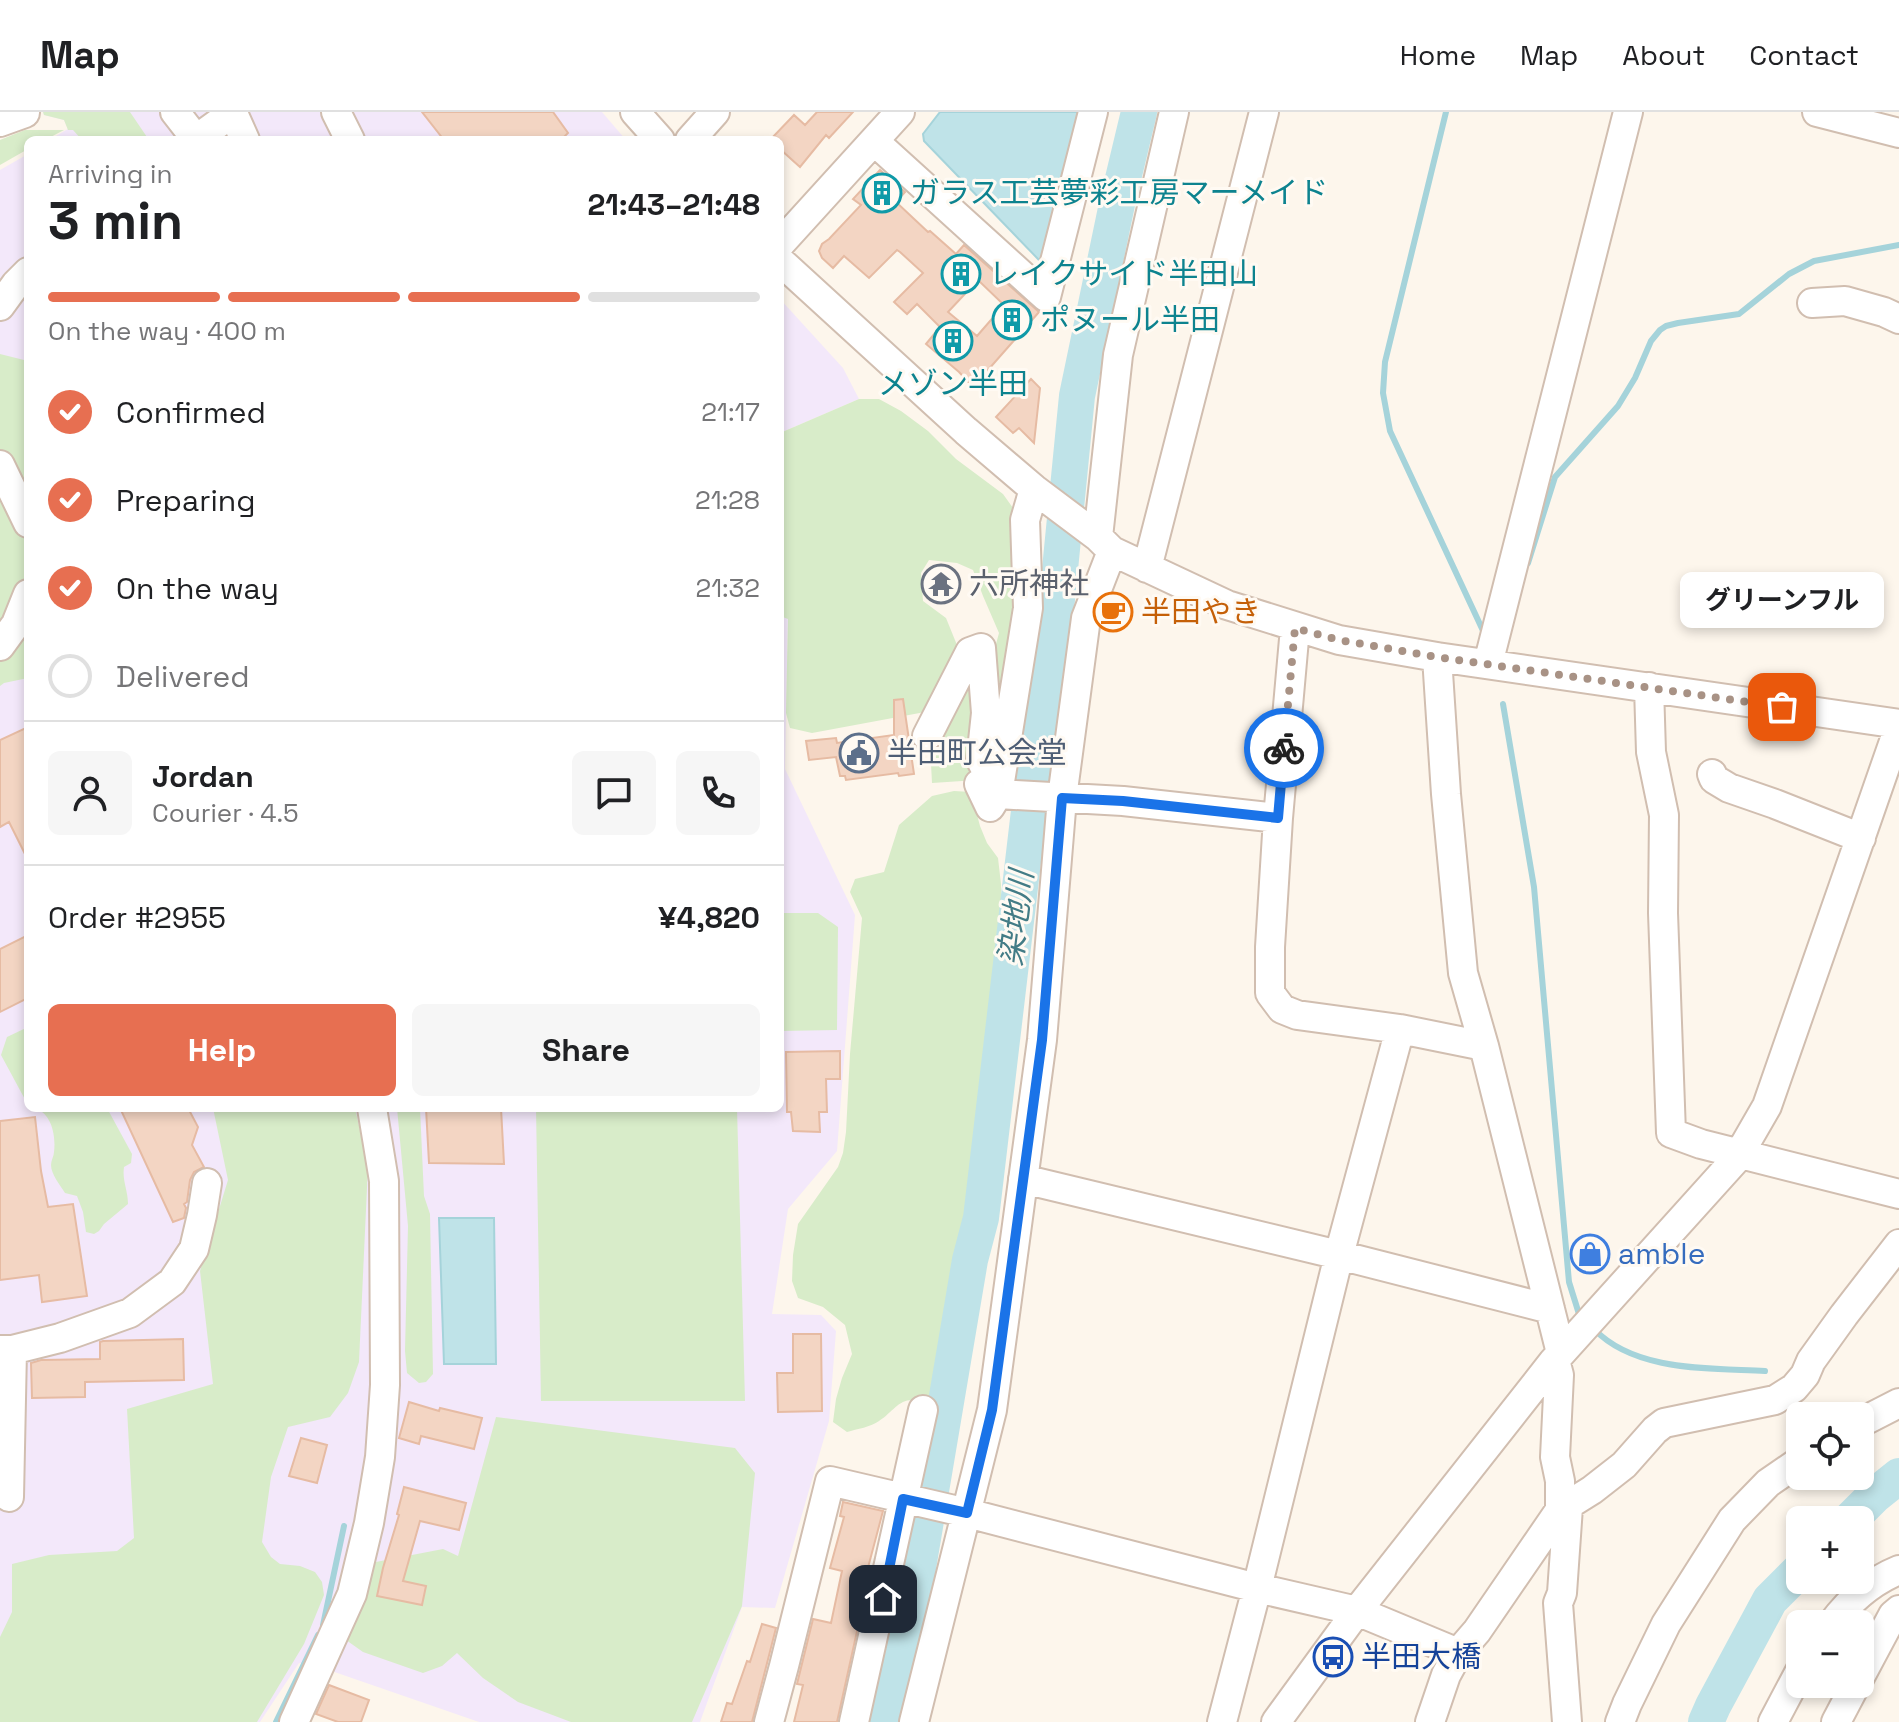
<!DOCTYPE html>
<meta charset="utf-8">
<style>
body{margin:0;font-family:"Space Grotesk","Noto Sans JP",sans-serif;background:#f6f6f6;color:#202124;height:100vh;display:flex;flex-direction:column;font-size:30px;white-space:nowrap}
*{box-sizing:border-box;margin:0}
p{font-size:26px;color:#757577}
.icon{flex:none;width:44px;height:44px;fill:none;stroke:currentColor;stroke-width:2;stroke-linecap:round;stroke-linejoin:round}
.map{position:relative;flex:1;overflow:hidden}
.side{position:absolute;left:24px;top:24px;width:760px;height:976px;display:flex;flex-direction:column;background:#fff;border-radius:12px;box-shadow:0 4px 12px #0003}
.side>*{flex:none}
.controls{position:absolute;left:1786px;top:1290px;display:grid;gap:16px}
.controls a{display:grid;place-items:center;width:88px;height:88px;border-radius:12px;background:#fff;box-shadow:0 4px 12px #0003;font-size:40px}
.pin{position:absolute;display:grid;place-items:center;width:68px;height:68px;color:#fff;margin:-34px;border-radius:16px;box-shadow:0 4px 12px #0006}
.courier{position:absolute;display:grid;place-items:center;width:80px;height:80px;margin:-40px;border:6px solid #1a73e8;border-radius:50%;background:#fff;color:#222;box-shadow:0 2px 10px #0007}
.bubble{position:absolute;height:56px;border-radius:12px;background:#fff;box-shadow:0 4px 12px #0003;font-size:26px;font-weight:700;line-height:56px;text-align:center}
.head em{font-style:normal;font-weight:700}
.head div{display:flex;flex-direction:column-reverse}
.head{display:flex;align-items:center;justify-content:space-between;height:136px;padding:0 24px}
h1{font-size:52px;font-weight:700;line-height:60px}
.bar{display:grid;grid-template-columns:repeat(4,1fr);gap:12px 8px;align-content:center;height:96px;padding:0 24px}
.bar i{height:10px;border-radius:6px;background:#e0e0e0}
.bar .current{background:#e76f51}
.bar p{grid-column:span 4}
.line{display:flex;align-items:center;gap:20px;padding:0 24px;border-top:2px solid #e0e0e0}
.line div{flex:1}
.round{display:grid;place-items:center;flex:none;width:84px;height:84px;border-radius:12px;background:#f6f6f6}
ol{padding:0 24px;list-style:none}
li{display:flex;align-items:center;gap:24px;height:88px}
li p{margin-inline-start:auto}
li .icon{padding:8px;border-radius:50%;background:#e76f51;color:#fff;stroke-width:4}
li:last-child{color:#757577}
li i{width:44px;height:44px;border:4px solid #e0e0e0;border-radius:50%}
.primary-button{display:flex;gap:16px;margin-top:auto;padding:16px 24px}
.primary-button a{flex:1;height:92px;border-radius:12px;background:#e76f51;color:#fff;font-size:32px;font-weight:700;line-height:92px;text-align:center}
.primary-button a+a{background:#f6f6f6;color:#202124}
header{display:flex;align-items:center;gap:48px;box-sizing:border-box;height:112px;padding:0 40px;background:#fff;border-bottom:2px solid #e0e0e0}
header strong{font-size:38px}
nav{display:flex;gap:44px;margin-inline-start:auto;font-size:28px}
.map>svg:first-child{display:block}
.education{fill:#f3e8fa}
.green{fill:#d8ecc9}
.water{fill:#bfe3e8;stroke:#a5d3da;stroke-width:2}
.lines{fill:none;stroke-linecap:round;stroke-linejoin:round}
.stream{stroke:#a5d3da;stroke-width:6}
.river{stroke:#bfe3e8;stroke-width:36}
.building{fill:#f3d5c3;stroke:#e6bba3;stroke-width:2;fill-rule:evenodd}
.minor-casing{stroke:#d1beb0;stroke-width:32}
.minor{stroke:#fff;stroke-width:28}
.done{stroke:#a89285;stroke-width:8;stroke-dasharray:0 14.4}
.route{stroke:#1a73e8;stroke-width:10}
.labels{text-anchor:middle;stroke-width:6;stroke-linejoin:round;paint-order:stroke}
.culture-label{font-size:30px;fill:#0d838f;stroke:#fffaf3;text-anchor:start}
.worship-label{font-size:30px;fill:#5b616d;stroke:#fffaf3;text-anchor:start}
.food-label{font-size:30px;fill:#c56008;stroke:#fffaf3;text-anchor:start}
.service-label{font-size:30px;fill:#4e5e75;stroke:#fffaf3;text-anchor:start}
.shop-label{font-size:30px;fill:#366cbe;stroke:#fffaf3;text-anchor:start}
.transit-label{font-size:30px;fill:#164399;stroke:#fffaf3;text-anchor:start}
.water-label{font-size:32px;font-style:italic;fill:#437c86;stroke:#fffaf3}
</style>
<header>
<strong>Map</strong>
<nav><a>Home</a><a>Map</a><a>About</a><a>Contact</a></nav>
</header>
<div class="map">
<svg width="1899" height="1610" viewBox="0 0 1899 1610">
<rect width="100%" height="100%" fill="#fdf6ec"/>
<!-- education -->
<path class="education" d="M 43,0 L 602,0 L 626,28 L 49,28 L 68,17 L 64,8 L 44,3 Z
M 28,42 L 28,996 L 780,996 L 780,504 L 788,506 L 785,657 L 855,803 L 837,1039 L 788,1097 L 772,1202 L 821,1203 L 836,1219 L 829,1309 L 775,1496 L 742,1495 L 700,1610 L 479,1610 L 320,1555 L 299,1551 L 260,1610 L 0,1610 L 0,58 Z
M 780,187 L 843,256 L 859,287 L 780,321 Z"/>
<!-- green -->
<path class="green" d="M 43,0 L 130,0 L 149,28 L 82,28 L 73,18 L 68,18 L 64,8 L 44,3 Z
M 25,18 L 64,18 L 45,28 L 28,28 L 28,37 L 0,53 L 0,28 Z
M 0,242 L 28,249 L 28,566 L 4,571 L 0,574 Z
M 859,287 L 879,287 L 901,299 L 928,319 L 956,347 L 1003,382 L 1013,396 L 1019,440 L 1022,494 L 996,667 L 993,543 L 999,521 L 983,484 L 973,458 L 957,451 L 929,448 L 921,461 L 923,489 L 946,506 L 959,538 L 925,600 L 812,621 L 790,616 L 786,601 L 788,507 L 780,504 L 780,321 Z
M 973,546 L 977,668 L 932,671 L 931,652 L 934,633 Z
M 954,679 L 971,680 L 980,714 L 987,731 L 998,746 L 1001,772 L 1002,848 L 991,964 L 973,1105 L 960,1154 L 947,1251 L 939,1286 L 925,1291 C 901,1281 896,1298 879,1309 C 871,1315 857,1317 847,1320 L 833,1310 L 836,1287 L 842,1266 L 852,1242 L 845,1213 L 823,1195 L 798,1186 L 792,1169 L 793,1143 L 798,1112 L 838,1055 L 843,1041 L 846,1020 L 850,942 L 862,806 L 850,780 L 855,767 L 884,760 L 899,713 L 932,684 Z
M 780,801 L 818,801 L 838,815 L 837,918 L 780,919 Z
M 28,915 L 28,993 L 1,943 L 7,925 Z
M 35,996 L 107,996 L 132,1042 L 131,1051 L 124,1055 C 122,1069 128,1078 128,1092 L 104,1112 L 99,1119 L 94,1122 L 86,1120 L 83,1100 L 77,1084 L 65,1081 C 60,1073 51,1062 51,1053 C 51,1048 54,1044 54,1040 C 56,1024 52,1002 35,996 Z
M 213,996 L 355,996 L 368,1054 L 359,1250 L 348,1281 L 330,1305 L 288,1315 L 271,1365 L 262,1430 L 271,1445 L 280,1452 L 300,1454 L 315,1460 L 322,1470 L 324,1483 L 304,1532 L 257,1610 L 0,1610 L 0,1525 L 12,1500 L 12,1452 L 49,1443 L 117,1439 L 134,1426 L 127,1297 L 213,1272 L 200,1159 L 228,1068 Z
M 397,996 L 420,996 L 424,1084 L 430,1102 L 433,1262 L 426,1270 L 419,1271 L 407,1261 L 405,1239 L 408,1114 Z
M 536,996 L 737,996 L 745,1289 L 541,1289 Z
M 496,1305 L 735,1336 L 755,1361 L 742,1494 L 692,1610 L 571,1610 L 518,1590 L 483,1566 L 457,1541 L 442,1554 L 423,1561 L 363,1540 L 346,1528 L 350,1455 L 443,1437 L 458,1444 Z"/>
<!-- water -->
<path class="water" d="M 940,0 L 1083,0 L 1047,141 L 1039,148 L 924,29 L 923,22 Z
M 439,1106 L 494,1106 L 496,1252 L 444,1252 Z"/>
<g class="lines">
<!-- stream -->
<path class="stream" d="M 1446,0 L 1385,250 L 1383,281 L 1390,319 L 1485,523
M 1528,451 L 1555,365 L 1618,294 L 1635,266 L 1651,229 L 1660,218 L 1666,214 L 1678,211 L 1739,202 L 1789,162 L 1814,149 L 1899,133
M 1503,592 L 1534,775 L 1569,1170 L 1579,1202 L 1584,1206
M 1594,1217 C 1635,1260 1710,1256 1765,1259
M 1860,1351 L 1866,1358 L 1874,1384
M 323,1513 L 344,1414
M 276,1610 L 318,1523"/>
<!-- river -->
<path class="river" d="M 1850,1408 L 1874,1384 L 1899,1364
M 885,1610 L 908,1515 L 970,1148 L 981,1106 L 1033,665 L 1057,488 L 1077,284 L 1117,92 L 1139,0
M 1706,1610 L 1713,1594 L 1770,1488 L 1800,1458"/>
</g>
<!-- building -->
<path class="building" d="M 422,0 L 553,0 L 568,21 L 561,28 L 444,28 Z
M 817,0 L 853,0 L 829,26 L 826,23 L 800,55 L 780,37 L 780,28 L 770,28 L 794,3 L 805,13 Z
M 880,58 L 905,80 L 896,90 L 928,120 L 930,119 L 956,142 L 964,133 L 1039,200 L 973,275 L 959,260 L 926,232 L 940,215 L 917,192 L 907,202 L 894,190 L 923,161 L 900,140 L 897,138 L 869,166 L 844,144 L 833,156 L 822,146 L 819,139 L 822,132 L 829,127 L 861,93 L 853,87 ZM 978,168 L 1004,193 L 977,224 L 948,200 Z
M 1031,267 L 1040,276 L 1034,331 L 1019,316 L 1013,321 L 996,305 Z
M 903,587 L 914,662 L 899,664 L 898,661 L 846,668 L 845,664 L 840,664 L 836,645 L 809,648 L 806,629 L 836,626 L 837,631 L 894,623 L 894,588 Z
M 28,615 L 28,748 L 9,710 L 0,715 L 0,628 Z
M 28,823 L 28,886 L 0,900 L 0,837 Z
M 840,939 L 840,967 L 826,967 L 827,1000 L 819,1000 L 820,1020 L 793,1019 L 791,1000 L 787,1000 L 786,940 Z
M 120,996 L 188,996 L 198,1015 L 192,1033 L 204,1055 L 194,1060 L 190,1068 L 187,1090 L 184,1092 L 186,1096 L 184,1106 L 173,1110 Z
M 426,996 L 501,996 L 504,1052 L 429,1051 Z
M 35,1005 L 41,1059 L 48,1095 L 73,1092 L 87,1184 L 42,1190 L 39,1163 L 0,1168 L 0,1009 Z
M 793,1222 L 821,1222 L 822,1299 L 778,1300 L 777,1261 L 793,1261 Z
M 183,1227 L 184,1268 L 85,1270 L 85,1285 L 32,1286 L 31,1251 L 41,1248 L 100,1247 L 100,1230 L 103,1229 Z
M 409,1290 L 439,1299 L 440,1296 L 482,1306 L 474,1337 L 421,1324 L 419,1332 L 399,1326 Z
M 301,1326 L 327,1333 L 317,1371 L 289,1364 Z
M 404,1375 L 466,1391 L 459,1418 L 420,1409 L 403,1469 L 426,1474 L 422,1493 L 377,1484 L 383,1456 L 399,1403 L 397,1402 Z
M 843,1390 L 883,1399 L 861,1482 L 865,1483 L 837,1610 L 794,1610 L 803,1573 L 797,1572 L 813,1507 L 831,1511 L 842,1459 L 830,1456 L 844,1405 L 840,1404 Z
M 762,1512 L 776,1516 L 752,1610 L 721,1610 L 727,1591 L 732,1592 L 747,1549 L 750,1550 Z
M 329,1573 L 369,1588 L 361,1610 L 338,1610 L 316,1602 Z"/>
<g class="lines">
<!-- minor casing -->
<g class="minor-casing">
<path id="minor" d="M 175,0 L 196,27
M 336,0 L 350,28
M 635,0 L 660,28
M 1817,0 L 1899,21
M 233,1 L 245,28
M 0,10 L 25,1 L 25,0
M 195,28 L 234,0
M 690,28 L 715,0
M 874,29 L 1046,185 L 1093,0
M 780,132 L 900,0
M 780,149 L 966,319 L 1034,377 L 1098,425 L 1112,439 L 1227,493 L 1339,528 L 1437,545 L 1899,612
M 1812,191 L 1845,189 L 1884,200 L 1899,207
M 0,194 L 16,172 L 28,160
M 0,353 L 28,411
M 1098,425 L 1118,243 L 1174,0
M 1147,456 L 1264,0
M 1295,516 L 1278,706 L 1270,835 L 1270,881 L 1282,897 L 1297,903 L 1400,917 L 1484,934
M 0,534 L 16,512 L 28,482
M 1437,545 L 1446,682 L 1463,861 L 1484,934 L 1561,1241
M 1488,552 L 1628,0
M 1649,575 L 1651,640 L 1664,703 L 1663,801 L 1671,1021 L 1701,1032 L 1899,1082
M 927,624 L 970,540 L 981,536 L 986,601 L 981,648 L 998,682
M 1712,662 L 1714,667 L 1729,676 L 1775,692 L 1861,726
M 979,672 L 990,695 L 998,682 L 1028,496 L 1025,408 L 1034,377
M 998,682 L 1123,689 L 1278,706
M 1023,1067 L 1339,1143 L 1550,1197
M 0,1238 L 12,1238 L 60,1226 L 130,1201 L 172,1170 L 194,1137 L 202,1103 L 207,1071
M 1555,1248 L 1559,1263 L 1555,1345 L 1560,1369 L 1560,1398
M 1860,1311 L 1899,1291
M 9,1385 L 12,1238
M 1832,1512 C 1849,1489 1872,1469 1899,1458
M 1860,1565 L 1893,1503 L 1899,1498
M 294,1610 L 352,1482 L 369,1411 L 380,1345 L 385,1273 L 384,1069 L 372,996
M 769,1610 L 784,1554 L 830,1369 L 967,1401 L 1257,1476 L 1357,1499 L 1458,1541
M 854,1610 L 923,1298
M 914,1610 L 992,1298 L 1042,928 L 1062,686 L 1086,506 L 1112,439
M 1222,1610 L 1257,1476 L 1339,1143 L 1400,917
M 1276,1610 L 1357,1499 L 1553,1250 L 1737,1046 L 1767,994 L 1899,615
M 1430,1610 L 1446,1563 L 1458,1541 L 1477,1519 L 1560,1398 L 1592,1378 L 1624,1353 L 1655,1318 L 1664,1311 L 1775,1288 L 1794,1276 L 1805,1263 L 1811,1249 L 1844,1203 L 1899,1132
M 1567,1610 L 1558,1491 L 1562,1481 L 1568,1395
M 1620,1610 L 1627,1592 L 1666,1512 L 1732,1408 L 1768,1371 L 1800,1349
M 1773,1610 L 1800,1559
M 1836,1610 L 1856,1572"/>
</g>
<!-- minor -->
<use href="#minor" class="minor"/>
</g>
<g class="lines">
<!-- done -->
<path class="done" d="M 1284,636 L 1295,516 L 1339,528 L 1437,545 L 1782,595"/>
<!-- route -->
<path class="route" d="M 883,1487 L 903,1387 L 967,1401 L 992,1298 L 1042,928 L 1062,686 L 1123,689 L 1278,706 L 1284,636"/>
</g>
<!-- icons -->
<defs>
<g id="building-ring" transform="scale(2)"><circle r="9.5" fill="#fffaf3" stroke="#0f9aa8" stroke-width="1.5"/><path d="M-4-6H4V6H1V3H-1V6H-4ZM-2.5-4.3h1.7v1.8h-1.7ZM.8-4.3h1.7v1.8H.8ZM-2.5-1h1.7V.8h-1.7ZM.8-1h1.7V.8H.8Z" fill="#0f9aa8"/></g>
<g id="temple-ring" transform="scale(2)"><circle r="9.5" fill="#fffaf3" stroke="#6b7280" stroke-width="1.5"/><path d="M0-6L5-2H3V0L6.5 2.5H4V6H1.5V3h-3V6H-4V2.5H-6.5L-3 0V-2H-5Z" fill="#6b7280"/></g>
<g id="cafe-ring" transform="scale(2)"><circle r="9.5" fill="#fffaf3" stroke="#e8710a" stroke-width="1.5"/><path d="M-5.5-4.5H6V0H3Q3 3.5 0 3.5H-2.5Q-5.5 3.5-5.5 0ZM3-3.2v2h1.7v-2ZM-6 4.5H4V6H-6Z" fill="#e8710a"/></g>
<g id="civic-ring" transform="scale(2)"><circle r="9.5" fill="#fffaf3" stroke="#5c6f8a" stroke-width="1.5"/><path d="M-.6-6.5H3V-4.5H.6V-3L4-1V1h2V6H-6V1h2V-1L-.6-3ZM-1.2 2.5V6h2.4V2.5Z" fill="#5c6f8a"/></g>
<g id="shop-ring" transform="scale(2)"><circle r="9.5" fill="#fffaf3" stroke="#3f7fe0" stroke-width="1.5"/><path d="M-5-2.5h2.3a2.7 3.5 0 0 1 5.4 0H5L5.5 6h-11ZM-1.5-2.5h3a1.5 2.3 0 0 0-3 0Z" fill="#3f7fe0"/></g>
<g id="bus-ring" transform="scale(2)"><circle r="9.5" fill="#fffaf3" stroke="#1a4fb4" stroke-width="1.5"/><path d="M-5-6H5V4H4V6H2V4H-2V6H-4V4H-5ZM-3.5-4V0h7V-4ZM-3.5 1.2v1.5H-2V1.2ZM2 1.2v1.5H3.5V1.2Z" fill="#1a4fb4"/></g>
</defs>
<g fill-rule="evenodd">
<use href="#building-ring" x="882" y="81"/>
<use href="#building-ring" x="961" y="162"/>
<use href="#building-ring" x="1012" y="208"/>
<use href="#building-ring" x="953" y="229"/>
<use href="#temple-ring" x="941" y="472"/>
<use href="#cafe-ring" x="1113" y="500"/>
<use href="#civic-ring" x="859" y="641"/>
<use href="#shop-ring" x="1590" y="1142"/>
<use href="#bus-ring" x="1333" y="1545"/>
</g>
<g class="labels">
<!-- culture labels -->
<g class="culture-label">
<text x="910" y="91">ガラス工芸夢彩工房マーメイド</text>
<text x="989" y="172">レイクサイド半田山</text>
<text x="1040" y="218">ポヌール半田</text>
<text x="953" y="282" text-anchor="middle">メゾン半田</text>
</g>
<!-- worship labels -->
<g class="worship-label">
<text x="969" y="482">六所神社</text>
</g>
<!-- food labels -->
<g class="food-label">
<text x="1141" y="510">半田やき</text>
</g>
<!-- service labels -->
<g class="service-label">
<text x="887" y="651">半田町公会堂</text>
</g>
<!-- shop labels -->
<g class="shop-label">
<text x="1618" y="1152">amble</text>
</g>
<!-- transit labels -->
<g class="transit-label">
<text x="1361" y="1555">半田大橋</text>
</g>
<!-- water labels -->
<g class="water-label">
<text transform="translate(1016 806) rotate(-83)" y="11">染地川</text>
</g>
</g>
</svg>
<div class="controls">
<a><svg class="icon" aria-label="locate" viewBox="0 0 24 24"><circle cx="12" cy="12" r="6"/><path d="M12 2v4M12 18v4M2 12h4M18 12h4"/></svg></a>
<a>+</a>
<a>−</a>
</div>
<div class="pin" style="left:1782px;top:595px;background:#ea580c"><svg class="icon" aria-label="bag" viewBox="0 0 24 24"><path d="M5 8h14l-1 12H6zM9 8a3 3 0 0 1 6 0"/></svg></div>
<div class="pin" style="left:883px;top:1487px;background:#1f2937"><svg class="icon" aria-label="home" viewBox="0 0 24 24"><path d="M3 11l9-7 9 7M6 9v11h12V9"/></svg></div>
<div class="courier" style="left:1284px;top:636px"><svg class="icon" aria-label="bike" viewBox="0 0 24 24"><circle cx="6" cy="16" r="4"/><circle cx="18" cy="16" r="4"/><path d="M6 16l4-8h5l3 8M10 8l3 8H6M13 5h3"/></svg></div>
<div class="bubble" style="left:1680px;top:460px;width:204px">グリーンフル</div>
<section class="side">
<div class="head"><div><h1>3 min</h1><p>Arriving in</p></div><em>21:43–21:48</em></div>
<div class="bar"><i class="current"></i><i class="current"></i><i class="current"></i><i></i><p>On the way · 400 m</p></div>
<ol>
<li><svg class="icon" aria-label="check" viewBox="0 0 24 24"><path d="M5 12l5 5 9-10"/></svg>Confirmed<p>21:17</p></li>
<li><svg class="icon" aria-label="check" viewBox="0 0 24 24"><path d="M5 12l5 5 9-10"/></svg>Preparing<p>21:28</p></li>
<li><svg class="icon" aria-label="check" viewBox="0 0 24 24"><path d="M5 12l5 5 9-10"/></svg>On the way<p>21:32</p></li>
<li><i></i>Delivered</li>
</ol>
<div class="line" style="height:144px"><a class="round"><svg class="icon" aria-label="person" viewBox="0 0 24 24"><circle cx="12" cy="8" r="4"/><path d="M4 21q1-7 8-7t8 7"/></svg></a><div><b>Jordan</b><p>Courier · 4.5</p></div><a class="round"><svg class="icon" aria-label="chat" viewBox="0 0 24 24"><path d="M4 5h16v11H9l-5 4z"/></svg></a><a class="round"><svg class="icon" aria-label="phone" viewBox="0 0 24 24"><path d="M5 4h4l2 5-3 2q2 4 5 5l2-3 5 2v4C11 20 4 13 5 4z"/></svg></a></div>
<div class="line" style="height:104px"><div>Order #2955</div><b>¥4,820</b></div>
<div class="primary-button"><a>Help</a><a>Share</a></div>
</section>
</div>
